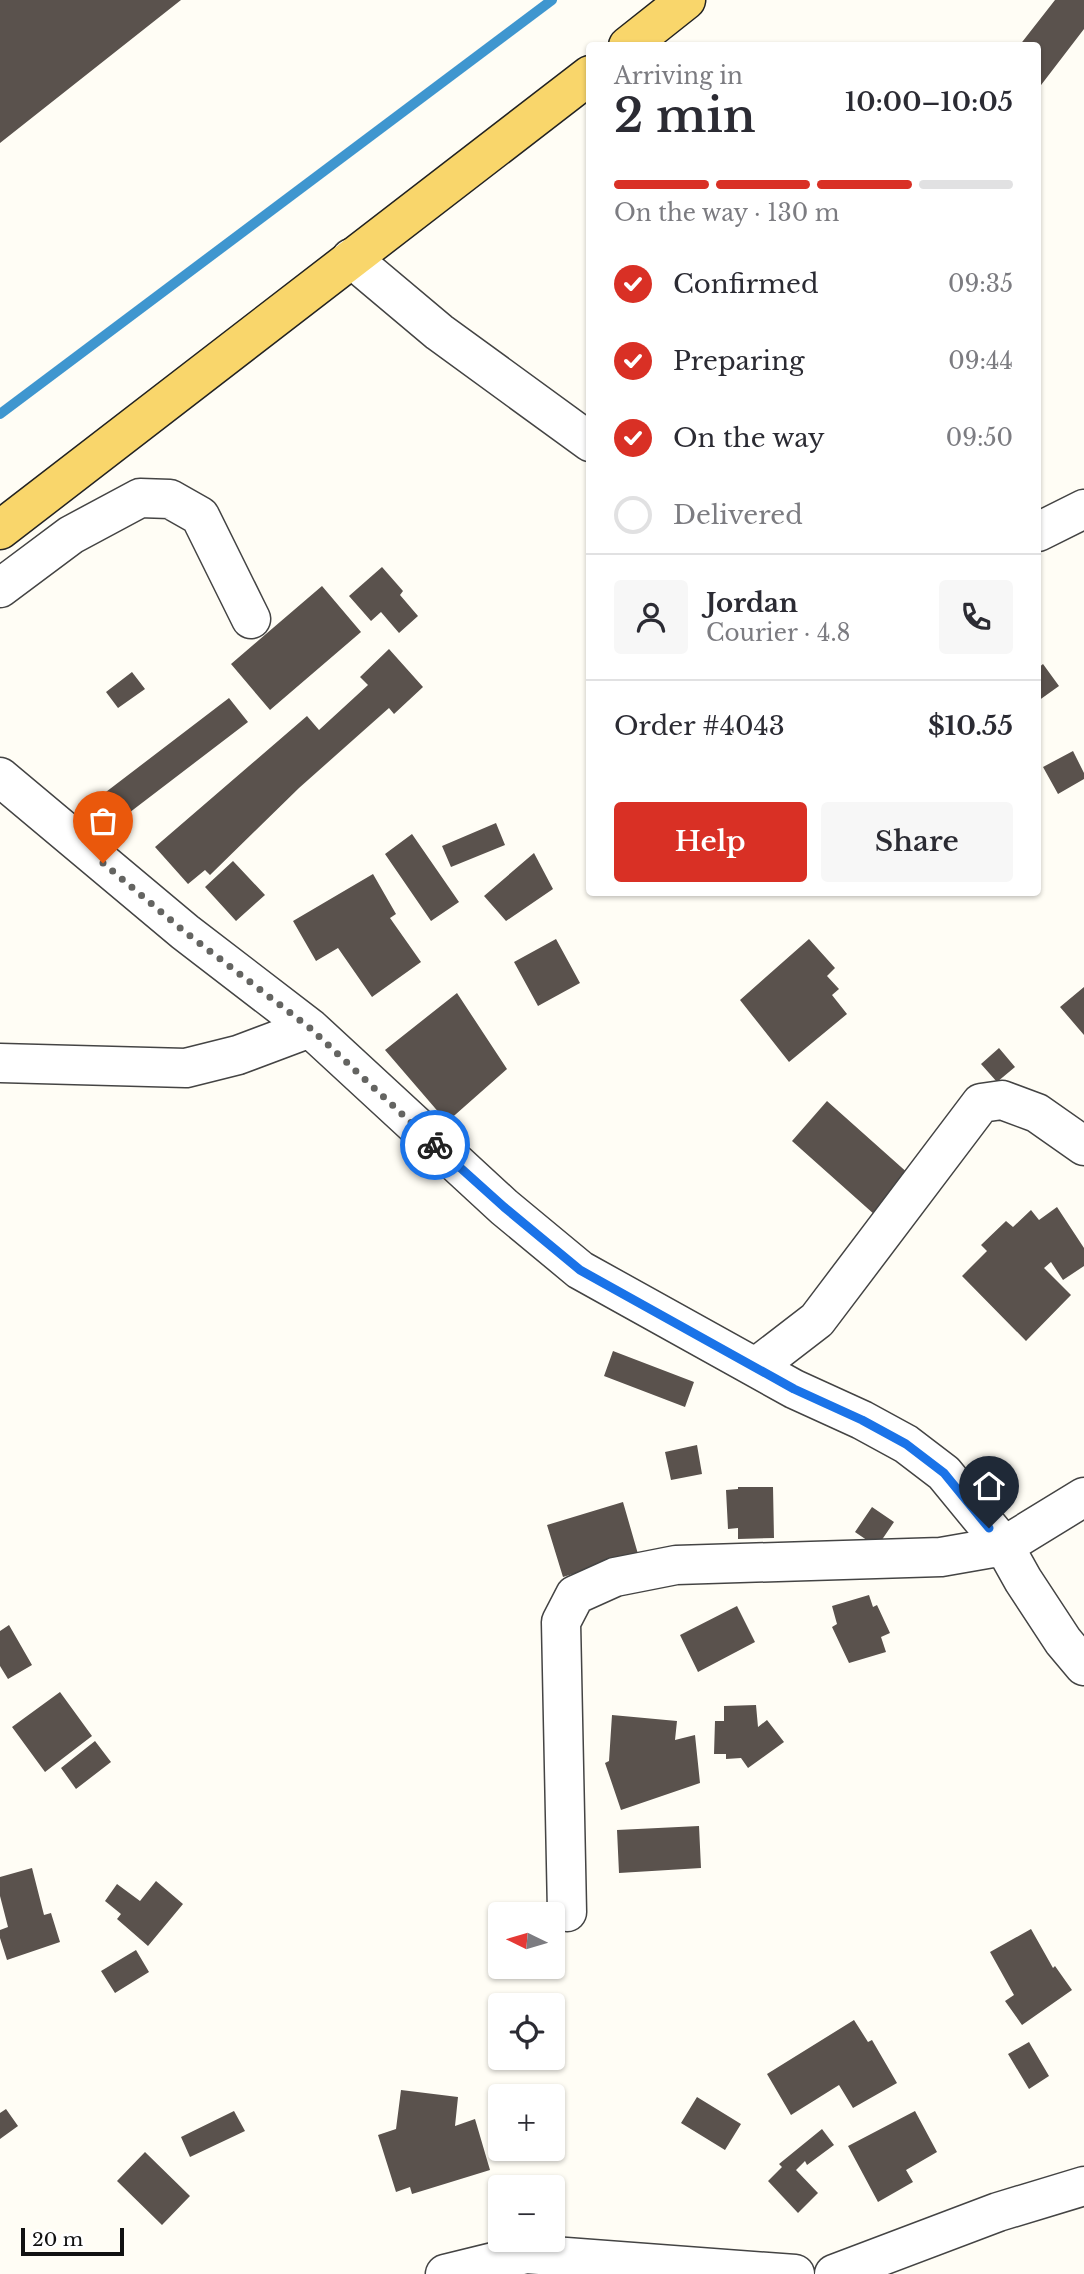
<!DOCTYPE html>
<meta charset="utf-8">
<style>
body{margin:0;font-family:"Libre Baskerville",serif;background:#f7f7f7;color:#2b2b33;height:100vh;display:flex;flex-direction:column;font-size:26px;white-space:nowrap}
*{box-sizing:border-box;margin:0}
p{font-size:23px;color:#7c7c81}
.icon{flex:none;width:38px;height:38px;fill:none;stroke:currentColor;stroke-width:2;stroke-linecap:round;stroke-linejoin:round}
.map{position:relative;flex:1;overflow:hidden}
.panel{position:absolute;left:586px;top:42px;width:455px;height:854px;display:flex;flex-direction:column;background:#fff;border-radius:7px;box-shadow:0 2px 5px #0004}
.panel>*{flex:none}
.needle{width:46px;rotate:275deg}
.fabs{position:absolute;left:488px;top:1902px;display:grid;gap:14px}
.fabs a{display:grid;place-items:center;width:77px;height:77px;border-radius:7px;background:#fff;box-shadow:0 2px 5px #0004;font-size:35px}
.scale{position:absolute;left:21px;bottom:18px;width:103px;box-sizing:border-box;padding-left:7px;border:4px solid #111;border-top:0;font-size:19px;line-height:24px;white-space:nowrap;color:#111;-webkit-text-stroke:5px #fff;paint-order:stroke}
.pin{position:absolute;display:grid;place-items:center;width:60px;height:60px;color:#fff;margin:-72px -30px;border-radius:50% 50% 50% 0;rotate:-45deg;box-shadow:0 0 7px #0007}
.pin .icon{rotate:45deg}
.courier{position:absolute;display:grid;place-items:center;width:70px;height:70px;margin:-35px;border:5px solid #1a73e8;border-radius:50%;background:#fff;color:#222;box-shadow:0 2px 9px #0007}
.headline em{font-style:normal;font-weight:600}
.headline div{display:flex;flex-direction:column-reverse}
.headline{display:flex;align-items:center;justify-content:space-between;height:119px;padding:0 28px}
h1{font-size:46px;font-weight:600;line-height:52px}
.bar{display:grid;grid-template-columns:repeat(4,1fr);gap:10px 7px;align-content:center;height:84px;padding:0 28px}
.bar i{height:9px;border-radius:5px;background:#e1e1e2}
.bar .current{background:#d93025}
.bar p{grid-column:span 4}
.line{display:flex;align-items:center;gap:18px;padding:0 28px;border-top:2px solid #e1e1e2}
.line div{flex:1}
.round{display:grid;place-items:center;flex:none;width:74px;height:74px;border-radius:7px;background:#f7f7f7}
ol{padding:0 28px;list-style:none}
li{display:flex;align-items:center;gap:21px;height:77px}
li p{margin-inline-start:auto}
li .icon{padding:7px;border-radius:50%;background:#d93025;color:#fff;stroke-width:4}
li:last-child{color:#7c7c81}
li i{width:38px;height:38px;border:4px solid #e1e1e2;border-radius:50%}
.action{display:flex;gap:14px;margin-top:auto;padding:14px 28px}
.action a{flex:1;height:80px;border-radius:7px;background:#d93025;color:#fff;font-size:28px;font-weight:600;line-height:80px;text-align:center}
.action a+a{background:#f7f7f7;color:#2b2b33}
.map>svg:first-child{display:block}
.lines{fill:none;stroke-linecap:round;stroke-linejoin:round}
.stream{stroke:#3f96cf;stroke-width:10}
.building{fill:#5a524d}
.minor-casing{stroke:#444;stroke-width:41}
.major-casing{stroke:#222;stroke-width:41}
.minor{stroke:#fff;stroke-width:38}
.major{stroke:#f9d66b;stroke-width:38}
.done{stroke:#646461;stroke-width:7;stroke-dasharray:0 12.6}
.route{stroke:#1a73e8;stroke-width:9}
</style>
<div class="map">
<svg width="1084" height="2274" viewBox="0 0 1084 2274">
<rect width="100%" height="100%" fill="#fffdf5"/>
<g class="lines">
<!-- stream -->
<path class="stream" d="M 0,414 L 552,0"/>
</g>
<!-- building -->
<path class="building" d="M 0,0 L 181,0 L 0,143 Z
M 1055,0 L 1084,0 L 1084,29 L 1038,89 L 1038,46 L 1019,46 Z
M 382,567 L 403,591 L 400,595 L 418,616 L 399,633 L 381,612 L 371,621 L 349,596 Z
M 322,586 L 361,632 L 270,710 L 231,664 Z
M 389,649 L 423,687 L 394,714 L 389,708 L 299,788 L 210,875 L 205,870 L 188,884 L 155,847 L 307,716 L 319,730 L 368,685 L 360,677 Z
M 1043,664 L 1059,686 L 1038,701 L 1038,668 Z
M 132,672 L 145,689 L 118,708 L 106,692 Z
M 229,698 L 248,722 L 121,819 L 102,795 Z
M 1073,751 L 1084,773 L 1084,779 L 1058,794 L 1043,767 Z
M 496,823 L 505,845 L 451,867 L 442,846 Z
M 412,834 L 459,902 L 431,921 L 385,854 Z
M 534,853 L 553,889 L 506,921 L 484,896 Z
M 233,861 L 265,895 L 236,921 L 205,887 Z
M 373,874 L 396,914 L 390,918 L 421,962 L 372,997 L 338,948 L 316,961 L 293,921 Z
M 556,939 L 580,983 L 538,1006 L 514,962 Z
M 809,939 L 835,968 L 827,976 L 839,989 L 832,995 L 847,1014 L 789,1062 L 740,1000 Z
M 1084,987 L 1084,1035 L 1060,1007 Z
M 457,993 L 507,1069 L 447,1122 L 385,1050 Z
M 999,1048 L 1015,1067 L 997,1082 L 981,1064 Z
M 827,1101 L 910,1175 L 875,1215 L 792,1141 Z
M 1057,1207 L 1084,1248 L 1084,1266 L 1063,1280 L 1051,1262 L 1044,1268 L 1071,1295 L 1026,1341 L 962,1276 L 987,1251 L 981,1245 L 1006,1221 L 1013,1227 L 1031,1210 L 1039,1220 Z
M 613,1351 L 694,1382 L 685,1407 L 604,1376 Z
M 697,1445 L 702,1474 L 671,1480 L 665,1452 Z
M 738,1487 L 773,1487 L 774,1538 L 738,1539 L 738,1528 L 728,1529 L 726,1490 L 738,1489 Z
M 623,1502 L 638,1554 L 563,1577 L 547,1525 Z
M 872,1507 L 894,1522 L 877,1547 L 855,1532 Z
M 869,1595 L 873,1607 L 877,1605 L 890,1633 L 881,1637 L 886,1652 L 849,1663 L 832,1627 L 837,1624 L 832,1606 Z
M 737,1606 L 755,1642 L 698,1672 L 680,1635 Z
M 9,1625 L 32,1665 L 8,1679 L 0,1666 L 0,1631 Z
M 60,1692 L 92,1736 L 45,1772 L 12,1727 Z
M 756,1705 L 758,1727 L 767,1720 L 784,1742 L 748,1768 L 741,1758 L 726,1759 L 726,1754 L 714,1754 L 715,1721 L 724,1721 L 724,1706 Z
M 612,1715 L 677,1721 L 675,1740 L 695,1735 L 700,1783 L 621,1810 L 605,1763 L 609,1761 Z
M 95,1741 L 111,1762 L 76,1789 L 61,1768 Z
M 699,1826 L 701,1868 L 619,1873 L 617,1830 Z
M 32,1868 L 44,1915 L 51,1913 L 60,1942 L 7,1960 L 0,1938 L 0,1930 L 8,1927 L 0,1896 L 0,1877 Z
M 156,1881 L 183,1904 L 148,1946 L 117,1919 L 121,1914 L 105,1901 L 117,1884 L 140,1901 Z
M 1031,1929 L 1053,1968 L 1055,1966 L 1072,1990 L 1022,2025 L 1005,2001 L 1014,1995 L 990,1952 Z
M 136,1950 L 149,1972 L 115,1993 L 101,1971 Z
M 854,2020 L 868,2042 L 872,2040 L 897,2083 L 853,2108 L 839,2085 L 791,2115 L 767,2074 Z
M 1029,2042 L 1049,2076 L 1029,2089 L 1008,2054 Z
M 401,2090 L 458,2097 L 455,2126 L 475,2119 L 490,2170 L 412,2194 L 410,2187 L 396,2192 L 378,2135 L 396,2129 Z
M 697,2097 L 741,2124 L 725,2150 L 681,2123 Z
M 6,2109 L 18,2126 L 0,2139 L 0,2113 Z
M 234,2111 L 245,2131 L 190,2157 L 181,2137 Z
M 915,2111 L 937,2152 L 906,2170 L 913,2182 L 878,2202 L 848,2146 Z
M 822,2129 L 834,2145 L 807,2165 L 805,2161 L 796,2170 L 818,2193 L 798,2213 L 768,2181 L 782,2167 L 779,2164 Z
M 145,2152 L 190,2196 L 162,2225 L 117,2181 Z"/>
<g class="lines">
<!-- minor casing -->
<g class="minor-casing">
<path id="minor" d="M 351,258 L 439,332 L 590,442
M 1038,532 L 1084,509
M 0,588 L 71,535 L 140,498 L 170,499 L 200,516 L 251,619
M 0,777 L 185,932 L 310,1028 L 504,1207 L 580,1270 L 794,1389 L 862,1420 L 906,1444 L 944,1473 L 1004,1546 L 1023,1580 L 1063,1641 L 1084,1666
M 0,1063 L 186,1068 L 238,1055 L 310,1028
M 756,1367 L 817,1320 L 981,1103 L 1002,1100 L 1037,1113 L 1084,1146
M 567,1912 L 561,1622 L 575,1595 L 615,1577 L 676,1565 L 941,1557 L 1004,1546 L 1084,1497
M 445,2274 L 526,2254 L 795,2274
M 834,2274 L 998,2212 L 1084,2186"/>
</g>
<!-- major casing -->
<g class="major-casing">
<path id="major" d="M 628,46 L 686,0
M 0,530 L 590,75"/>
</g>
<!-- minor -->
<use href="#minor" class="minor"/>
<!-- major -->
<use href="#major" class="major"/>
</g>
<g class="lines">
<!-- done -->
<path class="done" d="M 103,863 L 185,932 L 310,1028 L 435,1145"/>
<!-- route -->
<path class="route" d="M 435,1145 L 504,1207 L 580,1270 L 794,1389 L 862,1420 L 906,1444 L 944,1473 L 989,1528"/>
</g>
</svg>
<div class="fabs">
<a><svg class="needle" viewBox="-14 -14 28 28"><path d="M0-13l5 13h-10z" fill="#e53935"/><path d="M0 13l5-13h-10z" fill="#7c7c81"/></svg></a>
<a><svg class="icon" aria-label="locate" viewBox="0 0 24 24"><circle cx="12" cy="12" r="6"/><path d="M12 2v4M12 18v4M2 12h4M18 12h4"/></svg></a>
<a>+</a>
<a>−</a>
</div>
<div class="scale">20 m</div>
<div class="pin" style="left:103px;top:863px;background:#ea580c"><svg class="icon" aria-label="bag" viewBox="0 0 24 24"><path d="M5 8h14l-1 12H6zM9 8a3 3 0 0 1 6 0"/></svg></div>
<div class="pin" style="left:989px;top:1528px;background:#1f2937"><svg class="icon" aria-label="home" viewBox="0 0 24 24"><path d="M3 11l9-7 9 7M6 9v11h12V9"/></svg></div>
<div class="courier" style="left:435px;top:1145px"><svg class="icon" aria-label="bike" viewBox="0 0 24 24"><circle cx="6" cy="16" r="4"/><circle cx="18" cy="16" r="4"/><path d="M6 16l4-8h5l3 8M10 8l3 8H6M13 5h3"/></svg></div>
<section class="panel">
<div class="headline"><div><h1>2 min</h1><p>Arriving in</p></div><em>10:00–10:05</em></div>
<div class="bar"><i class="current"></i><i class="current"></i><i class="current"></i><i></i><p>On the way · 130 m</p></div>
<ol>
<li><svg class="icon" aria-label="check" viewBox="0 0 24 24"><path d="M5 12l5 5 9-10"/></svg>Confirmed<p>09:35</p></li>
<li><svg class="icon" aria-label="check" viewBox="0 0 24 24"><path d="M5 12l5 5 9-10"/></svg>Preparing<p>09:44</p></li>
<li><svg class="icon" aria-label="check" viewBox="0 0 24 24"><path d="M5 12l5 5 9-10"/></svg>On the way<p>09:50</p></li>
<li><i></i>Delivered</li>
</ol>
<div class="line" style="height:126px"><a class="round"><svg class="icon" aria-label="person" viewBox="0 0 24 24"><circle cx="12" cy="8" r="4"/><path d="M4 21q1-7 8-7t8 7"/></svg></a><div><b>Jordan</b><p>Courier · 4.8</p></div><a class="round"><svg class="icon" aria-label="phone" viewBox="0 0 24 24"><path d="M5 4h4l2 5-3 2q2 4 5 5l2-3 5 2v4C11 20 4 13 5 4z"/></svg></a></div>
<div class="line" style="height:91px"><div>Order #4043</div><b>$10.55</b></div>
<div class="action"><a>Help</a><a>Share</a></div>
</section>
</div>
